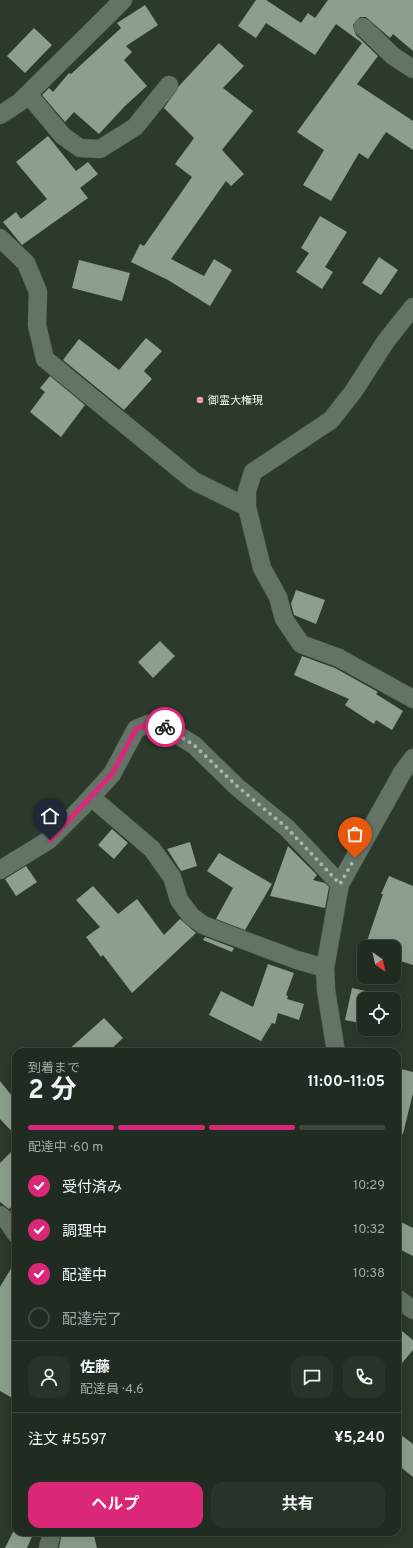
<!DOCTYPE html>
<html lang="ja">
<meta charset="utf-8">
<style>
body{margin:0;font-family:Overpass,"Noto Sans JP",sans-serif;background:#28342a;color:#f1f3f6;height:100vh;display:flex;flex-direction:column;font-size:15px;white-space:nowrap}
*{box-sizing:border-box;margin:0}
p{font-size:13px;color:#a2a7a5}
.icon{flex:none;width:22px;height:22px;fill:none;stroke:currentColor;stroke-width:2;stroke-linecap:round;stroke-linejoin:round}
.map{position:relative;flex:1;overflow:hidden}
.side{position:absolute;left:12px;top:1048px;width:389px;height:488px;display:flex;flex-direction:column;background:#202c22;border-radius:12px;box-shadow:0 4px 16px #0002,0 0 0 1px #3d4840}
.side>*{flex:none}
.needle{width:26px;rotate:147deg}
.tools{position:absolute;left:357px;top:940px;display:grid;gap:8px}
.tools a{display:grid;place-items:center;width:44px;height:44px;border-radius:8px;background:#202c22;box-shadow:0 4px 16px #0002,0 0 0 1px #3d4840;font-size:20px}
.pin{position:absolute;display:grid;place-items:center;width:34px;height:34px;color:#fff;margin:-41px -17px;border-radius:50% 50% 50% 0;rotate:-45deg;box-shadow:0 0 4px #0007}
.pin .icon{rotate:45deg}
.courier{position:absolute;display:grid;place-items:center;width:40px;height:40px;margin:-20px;border:3px solid #db2777;border-radius:50%;background:#fff;color:#222;box-shadow:0 1px 5px #0007}
.head em{font-style:normal;font-weight:700}
.head div{display:flex;flex-direction:column-reverse}
.head{display:flex;align-items:center;justify-content:space-between;height:68px;padding:0 16px}
h1{font-size:26px;font-weight:700;line-height:30px}
.bar{display:grid;grid-template-columns:repeat(4,1fr);gap:6px 4px;align-content:center;height:48px;padding:0 16px}
.bar i{height:5px;border-radius:3px;background:#3d4840}
.bar .selected{background:#db2777}
.bar p{grid-column:span 4}
.line{display:flex;align-items:center;gap:10px;padding:0 16px;border-top:1px solid #3d4840}
.line div{flex:1}
.round{display:grid;place-items:center;flex:none;width:42px;height:42px;border-radius:12px;background:#28342a}
ol{padding:0 16px;list-style:none}
li{display:flex;align-items:center;gap:12px;height:44px}
li p{margin-inline-start:auto}
li .icon{padding:4px;border-radius:50%;background:#db2777;color:#fff;stroke-width:4}
li:last-child{color:#a2a7a5}
li i{width:22px;height:22px;border:2px solid #3d4840;border-radius:50%}
.button{display:flex;gap:8px;margin-top:auto;padding:8px 16px}
.button a{flex:1;height:46px;border-radius:12px;background:#db2777;color:#fff;font-size:16px;font-weight:700;line-height:46px;text-align:center}
.button a+a{background:#28342a;color:#f1f3f6}
.map>svg:first-child{display:block}
.building{fill:#8d9e8f}
.lines{fill:none;stroke-linecap:round;stroke-linejoin:round}
.street-casing{stroke:#4b584d;stroke-width:19}
.street{stroke:#637365;stroke-width:18}
.done{stroke:#a8b3a9;stroke-width:4;stroke-dasharray:0 7.2}
.route{stroke:#db2777;stroke-width:5}
.poi-dot{fill:#f09ab7;stroke:#2b3a2d;stroke-width:1.5}
.labels{text-anchor:middle;stroke-width:4;stroke-linejoin:round;paint-order:stroke}
.poi-label{font-size:11px;fill:#ebf4ec;stroke:#2b3a2d;text-anchor:start}
</style>
<div class="map">
<svg width="413" height="1548" viewBox="0 0 413 1548">
<rect width="100%" height="100%" fill="#2b3a2d"/>
<!-- building -->
<path class="building" d="M 256,0 L 266,0 L 301,23 L 308,13 L 315,18 L 328,0 L 413,0 L 413,51 L 393,34 L 390,38 L 366,17 L 360,17 L 353,25 L 356,35 L 378,56 L 357,84 L 413,121 L 413,150 L 386,132 L 368,159 L 359,153 L 331,201 L 303,185 L 324,150 L 297,132 L 362,43 L 336,24 L 315,55 L 266,23 L 256,38 L 238,26 Z
M 145,5 L 158,25 L 126,46 L 132,52 L 124,60 L 147,86 L 125,106 L 99,134 L 74,112 L 65,122 L 42,95 L 49,88 L 53,92 L 69,73 L 71,74 L 121,28 L 117,23 Z
M 34,28 L 52,45 L 25,73 L 7,56 Z
M 219,43 L 244,66 L 223,88 L 253,111 L 222,150 L 244,174 L 231,186 L 226,181 L 171,259 L 204,276 L 214,259 L 232,270 L 210,306 L 168,280 L 131,262 L 140,244 L 144,246 L 192,177 L 175,164 L 194,138 L 164,108 L 179,86 Z
M 48,136 L 76,171 L 88,162 L 98,174 L 80,188 L 88,198 L 22,245 L 3,222 L 16,212 L 21,219 L 47,199 L 16,162 Z
M 320,216 L 347,232 L 325,267 L 333,272 L 322,289 L 296,272 L 309,253 L 301,248 Z
M 379,257 L 398,270 L 381,295 L 362,283 Z
M 79,260 L 130,273 L 122,301 L 72,288 Z
M 146,338 L 162,351 L 144,371 L 152,379 L 124,410 L 63,360 L 79,339 L 119,370 Z
M 50,376 L 85,405 L 61,437 L 30,412 L 45,392 L 40,388 Z
M 296,590 L 325,600 L 316,624 L 294,615 L 291,604 Z
M 160,641 L 175,656 L 153,678 L 138,662 Z
M 302,656 L 335,668 L 378,692 L 376,694 L 403,711 L 392,730 L 376,720 L 374,724 L 345,705 L 349,699 L 294,675 Z
M 112,829 L 128,843 L 114,859 L 98,845 Z
M 190,842 L 197,866 L 181,871 L 167,849 Z
M 288,846 L 317,875 L 313,880 L 325,883 L 329,887 L 325,908 L 270,896 Z
M 219,853 L 272,884 L 245,930 L 216,919 L 233,888 L 207,871 Z
M 26,866 L 37,882 L 16,896 L 5,879 Z
M 389,876 L 413,886 L 413,965 L 394,959 L 394,947 L 365,947 L 383,894 L 381,894 Z
M 93,886 L 118,914 L 137,899 L 164,935 L 180,919 L 196,933 L 132,993 L 103,955 L 101,957 L 86,937 L 100,927 L 76,900 Z
M 205,937 L 234,948 L 232,952 L 203,940 Z
M 268,964 L 294,973 L 286,995 L 288,996 L 287,999 L 304,1004 L 299,1020 L 278,1013 L 275,1024 L 272,1023 L 261,1041 L 209,1015 L 221,991 L 253,1007 Z
M 352,988 L 380,994 L 378,999 L 364,999 L 364,1024 L 345,1020 Z
M 104,1018 L 123,1038 L 108,1052 L 66,1052 Z
M 397,1068 L 413,1072 L 413,1093 L 403,1134 L 397,1133 Z
M 0,1081 L 16,1101 L 16,1136 L 0,1119 Z
M 16,1147 L 16,1202 L 9,1209 L 0,1202 L 0,1163 Z
M 397,1220 L 413,1228 L 413,1256 L 397,1248 Z
M 16,1260 L 16,1400 L 0,1391 L 0,1287 Z
M 397,1327 L 413,1340 L 413,1350 L 397,1369 Z
M 397,1432 L 413,1444 L 413,1477 L 397,1464 Z
M 13,1532 L 34,1532 L 27,1548 L 5,1548 Z
M 62,1532 L 93,1532 L 97,1548 L 59,1548 Z"/>
<g class="lines">
<!-- street casing -->
<g class="street-casing">
<path id="street" d="M 363,27 L 393,56 L 413,69
M 28,94 L 63,136 L 80,148 L 100,149 L 135,127 L 169,85
M 0,115 L 20,102 L 123,0
M 0,238 L 26,263 L 38,292 L 37,325 L 45,359 L 194,481 L 247,507
M 413,307 L 386,341 L 353,392 L 331,420 L 253,472 L 247,491 L 247,507 L 262,568 L 278,597 L 284,619 L 301,644 L 339,658 L 413,699
M 91,797 L 152,849 L 172,877 L 179,900 L 191,916 L 203,925 L 297,960 L 325,968
M 0,870 L 49,840 L 83,806 L 112,774 L 136,729 L 148,724 L 160,724 L 194,745 L 237,787 L 287,828 L 340,884
M 336,1052 L 326,990 L 325,968 L 340,884 L 402,773 L 413,758
M 0,1215 L 8,1222 L 16,1234
M 397,1298 L 413,1310
M 48,1548 L 52,1532"/>
</g>
<!-- street -->
<use href="#street" class="street"/>
</g>
<g class="lines">
<!-- done -->
<path class="done" d="M 165,727 L 194,745 L 238,787 L 287,828 L 340,884 L 355,858"/>
<!-- route -->
<path class="route" d="M 50,840 L 112,774 L 136,729 L 148,724 L 160,724 L 165,727"/>
</g>
<!-- markers -->
<circle class="poi-dot" cx="200" cy="400" r="4"/>
<g class="labels">
<!-- poi labels -->
<g class="poi-label">
<text x="208" y="404">御霊大権現</text>
</g>
</g>
</svg>
<div class="tools">
<a><svg class="needle" viewBox="-14 -14 28 28"><path d="M0-13l5 13h-10z" fill="#e53935"/><path d="M0 13l5-13h-10z" fill="#a2a7a5"/></svg></a>
<a><svg class="icon" aria-label="locate" viewBox="0 0 24 24"><circle cx="12" cy="12" r="6"/><path d="M12 2v4M12 18v4M2 12h4M18 12h4"/></svg></a>
</div>
<div class="pin" style="left:355px;top:858px;background:#ea580c"><svg class="icon" aria-label="bag" viewBox="0 0 24 24"><path d="M5 8h14l-1 12H6zM9 8a3 3 0 0 1 6 0"/></svg></div>
<div class="pin" style="left:50px;top:840px;background:#1f2937"><svg class="icon" aria-label="home" viewBox="0 0 24 24"><path d="M3 11l9-7 9 7M6 9v11h12V9"/></svg></div>
<div class="courier" style="left:165px;top:727px"><svg class="icon" aria-label="bike" viewBox="0 0 24 24"><circle cx="6" cy="16" r="4"/><circle cx="18" cy="16" r="4"/><path d="M6 16l4-8h5l3 8M10 8l3 8H6M13 5h3"/></svg></div>
<section class="side">
<div class="head"><div><h1>2 分</h1><p>到着まで</p></div><em>11:00–11:05</em></div>
<div class="bar"><i class="selected"></i><i class="selected"></i><i class="selected"></i><i></i><p>配達中 · 60 m</p></div>
<ol>
<li><svg class="icon" aria-label="check" viewBox="0 0 24 24"><path d="M5 12l5 5 9-10"/></svg>受付済み<p>10:29</p></li>
<li><svg class="icon" aria-label="check" viewBox="0 0 24 24"><path d="M5 12l5 5 9-10"/></svg>調理中<p>10:32</p></li>
<li><svg class="icon" aria-label="check" viewBox="0 0 24 24"><path d="M5 12l5 5 9-10"/></svg>配達中<p>10:38</p></li>
<li><i></i>配達完了</li>
</ol>
<div class="line" style="height:72px"><a class="round"><svg class="icon" aria-label="person" viewBox="0 0 24 24"><circle cx="12" cy="8" r="4"/><path d="M4 21q1-7 8-7t8 7"/></svg></a><div><b>佐藤</b><p>配達員 · 4.6</p></div><a class="round"><svg class="icon" aria-label="chat" viewBox="0 0 24 24"><path d="M4 5h16v11H9l-5 4z"/></svg></a><a class="round"><svg class="icon" aria-label="phone" viewBox="0 0 24 24"><path d="M5 4h4l2 5-3 2q2 4 5 5l2-3 5 2v4C11 20 4 13 5 4z"/></svg></a></div>
<div class="line" style="height:52px"><div>注文 #5597</div><b>¥5,240</b></div>
<div class="button"><a>ヘルプ</a><a>共有</a></div>
</section>
</div>
